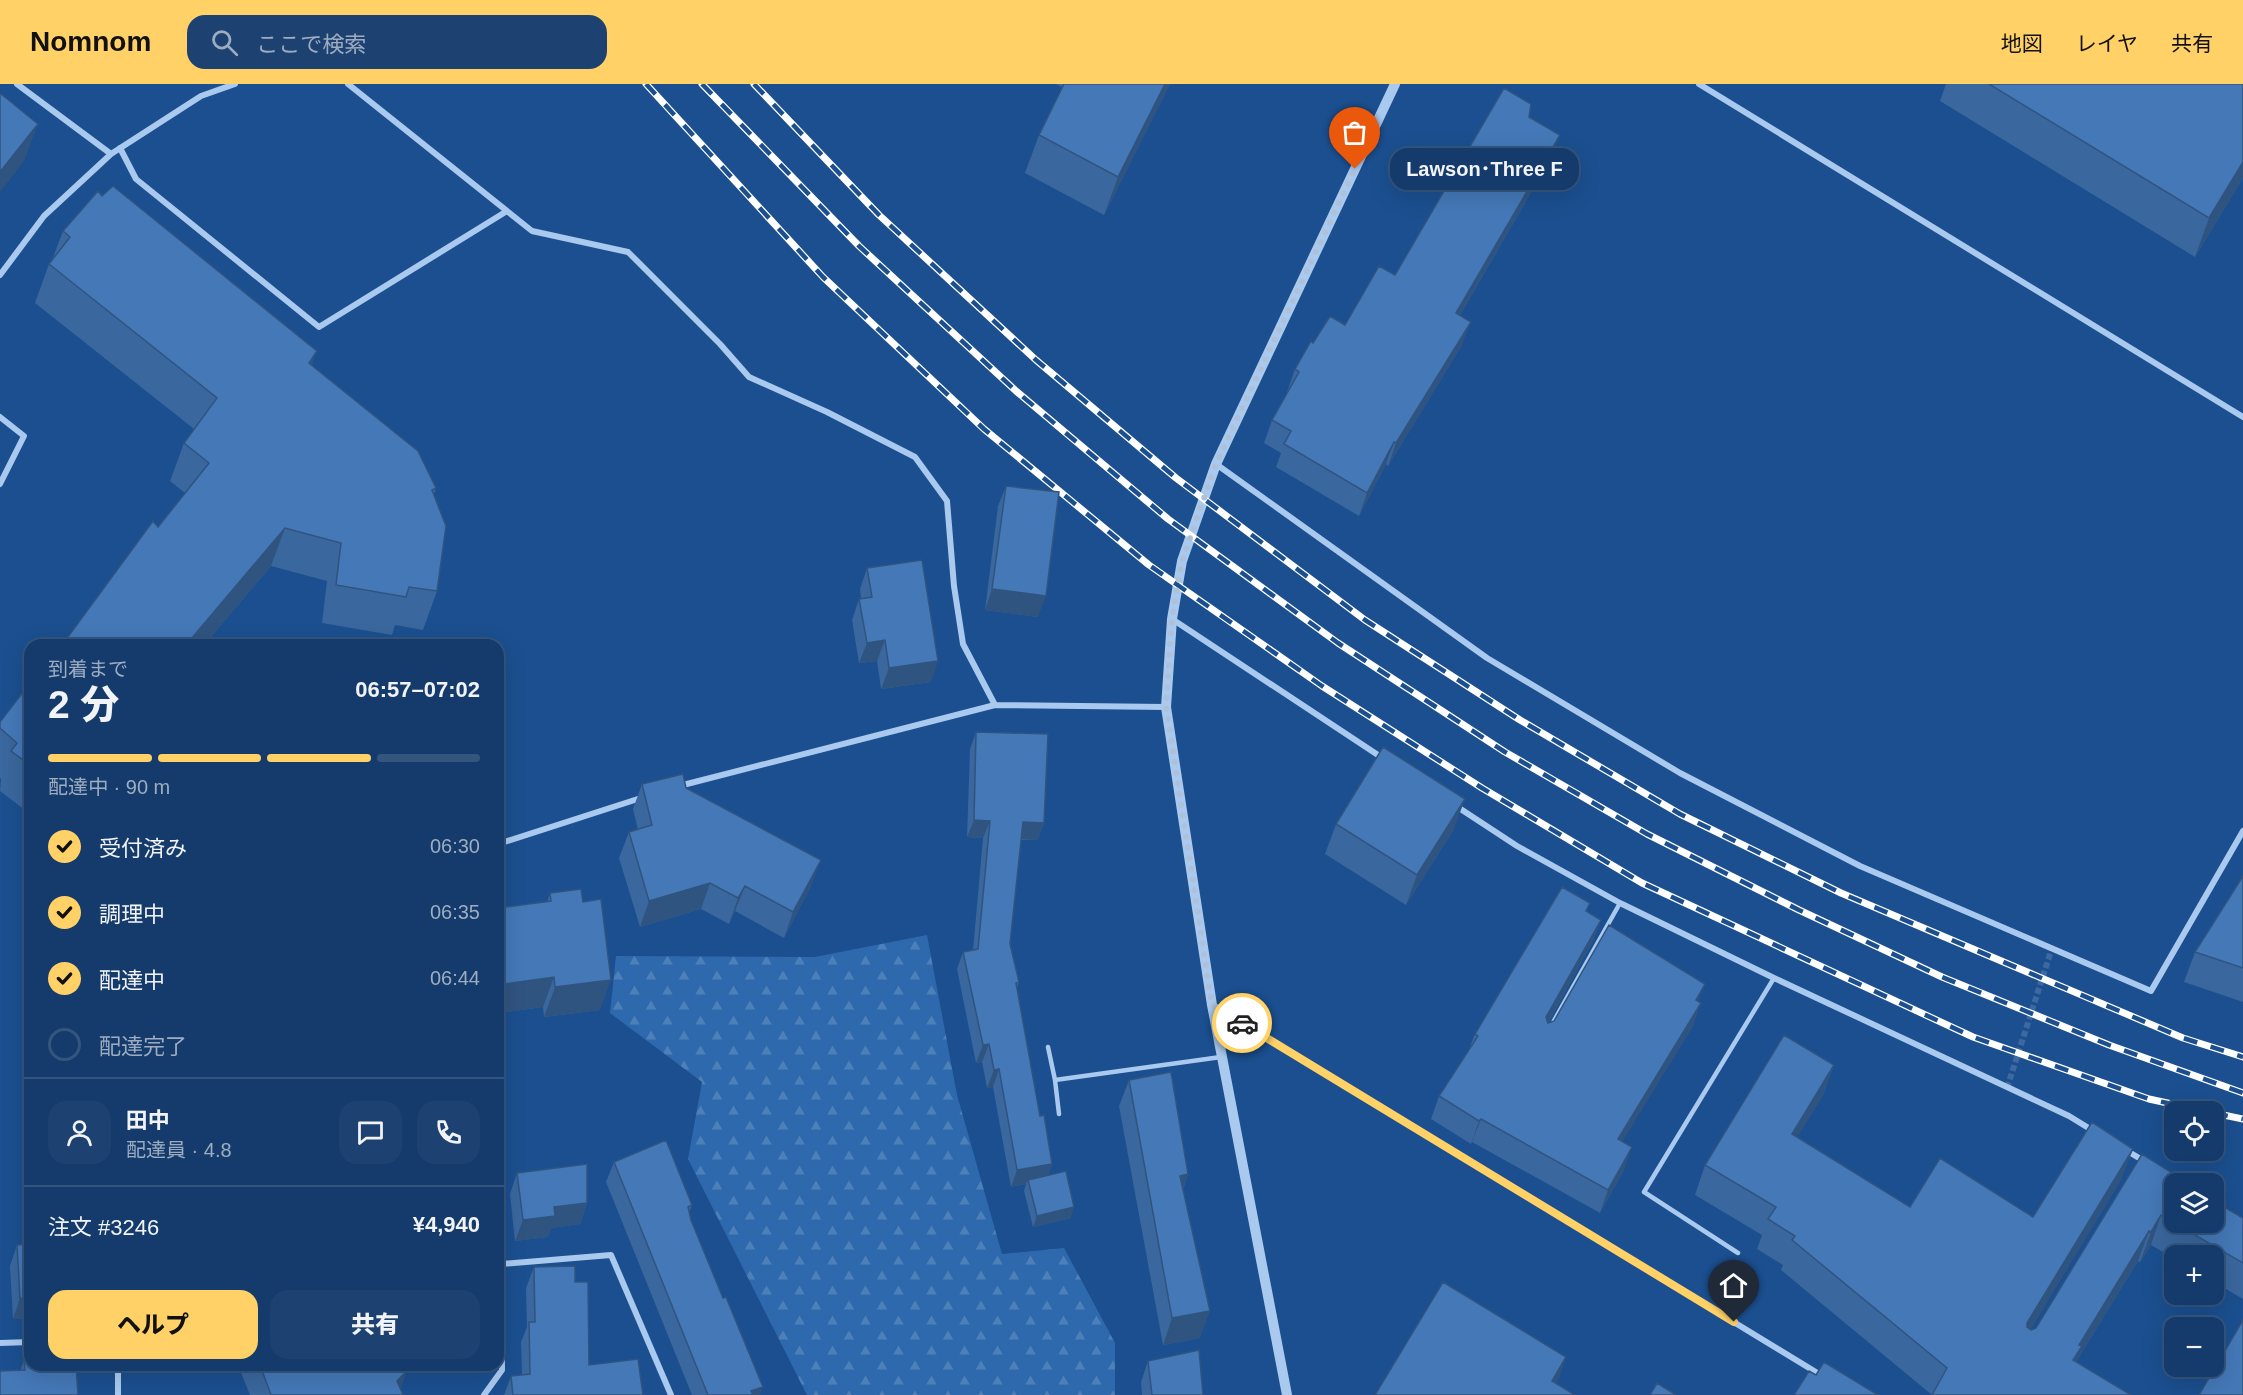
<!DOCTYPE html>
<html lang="ja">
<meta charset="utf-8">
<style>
body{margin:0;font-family:Helvetica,"Noto Sans JP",sans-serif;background:#1d4271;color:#f1f3f6;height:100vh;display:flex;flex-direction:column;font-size:22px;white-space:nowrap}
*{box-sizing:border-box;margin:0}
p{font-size:20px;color:#9dadc1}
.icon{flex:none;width:33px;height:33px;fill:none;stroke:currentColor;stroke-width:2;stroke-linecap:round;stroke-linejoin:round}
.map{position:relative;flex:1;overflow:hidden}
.panel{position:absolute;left:24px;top:555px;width:480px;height:732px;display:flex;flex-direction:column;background:#143b6b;border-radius:18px;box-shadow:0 6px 24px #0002,0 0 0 2px #33557e}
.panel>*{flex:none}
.buttons{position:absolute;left:2164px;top:1017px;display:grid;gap:12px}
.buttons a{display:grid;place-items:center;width:60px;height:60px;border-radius:12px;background:#143b6b;box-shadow:0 6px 24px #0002,0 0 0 2px #33557e;font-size:30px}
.pin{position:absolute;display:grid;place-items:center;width:51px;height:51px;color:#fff;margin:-62px -26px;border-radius:50% 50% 50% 0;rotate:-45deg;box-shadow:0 0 6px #0007}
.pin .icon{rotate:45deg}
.courier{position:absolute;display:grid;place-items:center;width:60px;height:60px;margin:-30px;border:4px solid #ffd166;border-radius:50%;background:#fff;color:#222;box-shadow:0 2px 8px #0007}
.bubble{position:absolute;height:42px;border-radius:18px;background:#143b6b;box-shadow:0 6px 24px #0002,0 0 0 2px #33557e;font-size:20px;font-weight:800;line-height:42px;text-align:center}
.summary em{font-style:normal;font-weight:800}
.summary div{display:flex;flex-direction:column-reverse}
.summary{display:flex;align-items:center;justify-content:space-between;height:102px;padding:0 24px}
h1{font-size:39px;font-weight:800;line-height:45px}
.bar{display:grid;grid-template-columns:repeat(4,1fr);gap:9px 6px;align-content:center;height:72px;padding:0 24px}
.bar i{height:8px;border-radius:4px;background:#33557e}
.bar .current{background:#ffd166}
.bar p{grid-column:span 4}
.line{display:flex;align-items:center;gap:15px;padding:0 24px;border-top:2px solid #33557e}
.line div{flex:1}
.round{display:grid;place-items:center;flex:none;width:63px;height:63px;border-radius:18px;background:#1d4271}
ol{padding:0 24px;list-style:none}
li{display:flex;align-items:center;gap:18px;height:66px}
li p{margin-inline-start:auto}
li .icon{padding:6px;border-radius:50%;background:#ffd166;color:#111;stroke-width:4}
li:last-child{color:#9dadc1}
li i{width:33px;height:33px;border:3px solid #33557e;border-radius:50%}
.primary-button{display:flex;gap:12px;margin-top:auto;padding:12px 24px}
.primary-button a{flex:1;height:69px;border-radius:18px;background:#ffd166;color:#111;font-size:24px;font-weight:800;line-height:69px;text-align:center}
.primary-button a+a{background:#1d4271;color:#f1f3f6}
header{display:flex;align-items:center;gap:36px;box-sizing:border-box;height:84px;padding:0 30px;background:#ffd166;color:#111}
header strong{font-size:28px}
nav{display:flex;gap:33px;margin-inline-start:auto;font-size:21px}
.search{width:420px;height:54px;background:#1d4271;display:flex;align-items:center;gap:15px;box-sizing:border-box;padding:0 21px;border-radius:18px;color:#9dadc1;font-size:22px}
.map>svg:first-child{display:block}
.forest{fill:url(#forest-firs)}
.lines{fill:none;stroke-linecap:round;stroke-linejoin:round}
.minor-tunnel{stroke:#3d69a0;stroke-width:6;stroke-dasharray:6 3;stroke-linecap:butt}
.service{stroke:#a9c9ee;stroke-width:4.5}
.minor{stroke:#a9c9ee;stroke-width:6}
.tertiary{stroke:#a9c9ee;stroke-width:10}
.rail-casing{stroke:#fff;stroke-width:7}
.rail{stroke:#1b4f8f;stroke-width:4.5;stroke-dasharray:14;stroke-linecap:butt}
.wall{fill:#3a679d}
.shaded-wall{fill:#305480}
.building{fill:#4478b7;stroke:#305480;stroke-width:1.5}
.done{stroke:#afc1d8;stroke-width:6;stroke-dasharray:0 10.8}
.route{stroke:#ffd166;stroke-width:8}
</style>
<header>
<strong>Nomnom</strong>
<div class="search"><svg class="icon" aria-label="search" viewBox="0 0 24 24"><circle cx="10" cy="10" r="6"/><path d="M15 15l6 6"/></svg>ここで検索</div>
<nav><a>地図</a><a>レイヤ</a><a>共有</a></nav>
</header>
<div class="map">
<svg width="2243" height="1311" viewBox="0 0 2243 1311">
<defs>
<pattern id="forest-firs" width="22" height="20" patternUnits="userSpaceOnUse" patternTransform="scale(1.5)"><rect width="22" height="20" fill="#2e69ad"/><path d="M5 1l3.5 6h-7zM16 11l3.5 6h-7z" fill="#4d80b9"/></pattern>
</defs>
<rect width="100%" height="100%" fill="#1b4f8f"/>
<!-- forest -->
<path class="forest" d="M 927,851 L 957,1011 L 1002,1170 L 1064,1164 L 1115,1259 L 1115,1311 L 807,1311 L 688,1075 L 702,998 L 610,929 L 616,872 L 815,873 Z"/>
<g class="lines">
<!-- minor-tunnel -->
<path class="minor-tunnel" d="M 2007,1004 L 2052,864"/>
<!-- service -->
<path class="service" d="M 1551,942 L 1620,819
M 1048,963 L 1055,996
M 1059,1030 L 1055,996 L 1221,973
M 1738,1169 L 1644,1108 L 1774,894"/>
<!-- minor -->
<path class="minor" d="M 17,0 L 111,70
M 348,0 L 532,147 L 628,168 L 720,260 L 749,293 L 827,328 L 915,373 L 947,417 L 954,502 L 963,560 L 995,621 L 1166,623
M 1699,0 L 2243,333
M 120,64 L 136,95 L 319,243 L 507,127
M 0,191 L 44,132 L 111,70 L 201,12 L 235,0
M 0,333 L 24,352 L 0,400
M 1216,380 L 1487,574 L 1680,689 L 1860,782 L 2151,907 L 2243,747
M 1172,535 L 1384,675
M 679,702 L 995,621
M 1456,722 L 1517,762 L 1620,819 L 1774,894 L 2069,1032 L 2095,1048
M 498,760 L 644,713
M 1213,921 L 1824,1293
M 2124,1065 L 2144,1077
M 0,1259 L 30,1258
M 118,1281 L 118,1311
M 484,1311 L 502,1286 L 501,1180 L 611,1171 L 671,1311"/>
<!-- tertiary -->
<path class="tertiary" d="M 1287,1311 L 1212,921 L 1166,623 L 1172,535 L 1182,477 L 1216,380 L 1395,0"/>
<!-- rail casing -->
<g class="rail-casing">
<path id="rail" d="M 646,0 L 823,193 L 984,345 L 1149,481 L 1322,602 L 1482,704 L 1642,799 L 1973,953 L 2149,1015 L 2209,1028
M 702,0 L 859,162 L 1016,307 L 1168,435 L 1338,559 L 1505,668 L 1647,750 L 1799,826 L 1942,893 L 2109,961 L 2243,1009
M 754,0 L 879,131 L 1036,276 L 1176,394 L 1365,536 L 1520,636 L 1680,730 L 1841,809 L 2183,954 L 2243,973
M 2214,1029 L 2243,1035"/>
</g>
<!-- rail -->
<use href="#rail" class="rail"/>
</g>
<!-- wall -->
<path class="wall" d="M 1056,0 L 1170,0 L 1104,131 L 1025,89 L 1039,51 L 1062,3 Z
M 1946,0 L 2243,0 L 2243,94 L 2195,173 L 1940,17 Z
M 1529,33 L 1551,74 L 1460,231 L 1462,261 L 1388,382 L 1386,380 L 1359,432 L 1276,383 L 1281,369 L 1264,359 L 1272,336 L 1288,308 L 1287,308 L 1295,285 L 1313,259 L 1345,241 L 1395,191 Z
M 102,112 L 312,281 L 436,404 L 434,410 L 437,507 L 423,546 L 395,541 L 392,551 L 322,539 L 327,497 L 271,482 L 204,561 L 62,561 L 185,409 L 170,397 L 184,359 L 194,345 L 35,219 L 49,180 L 52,176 L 63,147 Z
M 1006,402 L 1038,533 L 985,526 L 998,422 Z
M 867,484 L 931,598 L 881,605 L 877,577 L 859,579 L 852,536 L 859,515 L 861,515 L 860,505 Z
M 30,599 L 30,720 L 25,726 L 0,707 L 1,695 L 0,694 L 0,638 Z
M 976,648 L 1044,739 L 1037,756 L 1021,756 L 1010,860 L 1019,898 L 1017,904 L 1040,1032 L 1052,1080 L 1048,1091 L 1071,1134 L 1033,1143 L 1024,1107 L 1026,1100 L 1011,1103 L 993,1003 L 987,1004 L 982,978 L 976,979 L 957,885 L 963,868 L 973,866 L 983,754 L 967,753 L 970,665 Z
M 642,700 L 686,704 L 811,802 L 784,854 L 735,827 L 729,840 L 701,825 L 640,843 L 619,774 L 629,748 L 638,746 L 633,725 Z
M 1336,740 L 1454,745 L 1406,821 L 1325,770 Z
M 2243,792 L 2243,918 L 2184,898 L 2195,868 Z
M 550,809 L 583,818 L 600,926 L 544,933 L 543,923 L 498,929 L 498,824 L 547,818 Z
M 1587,828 L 1601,836 L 1592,859 L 1548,939 L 1699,917 L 1693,942 L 1622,1057 L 1624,1086 L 1600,1129 L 1472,1058 L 1471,1060 L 1431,1035 L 1439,1012 L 1469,965 L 1475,950 Z
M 1834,981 L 1823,1011 L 1797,1053 L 1910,1123 L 2033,1133 L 2122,1094 L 2030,1246 L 2031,1246 L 2036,1244 L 2181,1098 L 2243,1134 L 2243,1215 L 2214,1198 L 2214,1172 L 2175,1172 L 2175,1175 L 2151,1161 L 2140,1178 L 2138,1177 L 2076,1278 L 1932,1311 L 1781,1186 L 1783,1181 L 1757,1165 L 1762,1151 L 1695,1111 L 1705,1081 Z
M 1129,996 L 1188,1090 L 1183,1106 L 1200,1254 L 1163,1261 L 1119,1022 Z
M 614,1078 L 692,1121 L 689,1129 L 691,1136 L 760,1311 L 692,1311 L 606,1098 Z
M 517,1089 L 587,1119 L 580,1140 L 551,1144 L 548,1153 L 515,1157 L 510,1110 Z
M 30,1160 L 30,1234 L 13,1235 L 10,1182 L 17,1161 Z
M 534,1183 L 575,1198 L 589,1281 L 643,1311 L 504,1311 L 511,1292 L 522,1291 L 521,1258 L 527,1243 L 526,1204 Z
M 24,1276 L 78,1311 L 20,1287 Z
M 1148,1277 L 1203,1311 L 1142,1311 L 1141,1298 Z
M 238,1281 L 408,1281 L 400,1305 L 403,1311 L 250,1311 Z"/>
<!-- shaded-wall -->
<path class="shaded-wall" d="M 1165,0 L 1170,0 L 1104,131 L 1118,93 Z
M 38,40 L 24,77 L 0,108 L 0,88 Z
M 1560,51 L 1551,74 L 1448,251 L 1456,229 Z
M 2243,78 L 2243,94 L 2195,173 L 2209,134 Z
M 1471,238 L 1462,261 L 1388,382 L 1396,359 Z
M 317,267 L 303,305 L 309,279 Z
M 1394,358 L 1386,380 L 1359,432 L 1367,409 Z
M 285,444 L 271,482 L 204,561 L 186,561 Z
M 992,505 L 1046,512 L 1038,533 L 985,526 Z
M 885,556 L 877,577 L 859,579 L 867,559 Z
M 938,577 L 931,598 L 881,605 L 889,584 Z
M 30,713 L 30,720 L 25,726 Z
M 1465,715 L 1454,745 L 1406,821 L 1417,791 Z
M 974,736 L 990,737 L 983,754 L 967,753 Z
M 1023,738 L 1044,739 L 1037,756 L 1017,755 Z
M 821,776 L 811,802 L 784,854 L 793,828 Z
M 710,799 L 701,825 L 640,843 L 649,817 Z
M 745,802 L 735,827 L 729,840 L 738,814 Z
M 1601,836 L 1592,859 L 1538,956 L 1546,933 Z
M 554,893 L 543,923 L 498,929 L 498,919 L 505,900 Z
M 611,896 L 600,926 L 544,933 L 555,903 Z
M 1705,900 L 1696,923 L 1696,916 Z
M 1701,919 L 1693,942 L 1610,1078 L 1618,1055 Z
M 989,960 L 982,978 L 976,979 L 983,961 Z
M 1834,981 L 1823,1011 L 1781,1080 L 1792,1050 Z
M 999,985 L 993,1003 L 987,1004 L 994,986 Z
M 1481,1035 L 1472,1058 L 1471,1060 L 1479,1037 Z
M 1632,1063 L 1624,1086 L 1600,1129 L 1608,1106 Z
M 2133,1065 L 2122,1094 L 2017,1268 L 2027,1239 Z
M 1052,1080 L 1046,1097 L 1028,1096 L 1026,1100 L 1011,1103 L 1017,1086 Z
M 1188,1090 L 1179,1117 L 1180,1092 Z
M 587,1119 L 580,1140 L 551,1144 L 548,1153 L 515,1157 L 523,1136 L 554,1123 Z
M 1074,1123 L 1071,1134 L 1033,1143 L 1037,1132 Z
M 2161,1131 L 2151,1161 L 2140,1178 L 2151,1148 Z
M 2149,1147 L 2138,1177 L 2076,1278 L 2062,1306 L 2079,1261 Z
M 20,1214 L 30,1214 L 30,1234 L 13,1235 Z
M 1210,1227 L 1200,1254 L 1163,1261 L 1172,1234 Z
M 1566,1273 L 1556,1303 L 1552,1297 Z
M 407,1287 L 398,1311 L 397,1297 Z
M 763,1303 L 760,1311 L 750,1311 L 751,1307 Z"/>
<!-- building -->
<path class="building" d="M 1064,0 L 1165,0 L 1118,93 L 1039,51 Z
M 1989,0 L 2243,0 L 2243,78 L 2209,134 Z
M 1504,4 L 1531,20 L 1529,33 L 1560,51 L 1456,229 L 1471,238 L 1396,359 L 1394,358 L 1367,409 L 1284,360 L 1291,347 L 1272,336 L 1299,288 L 1295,285 L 1311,257 L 1313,259 L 1330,232 L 1345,241 L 1379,182 L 1395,191 Z
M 0,9 L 38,40 L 0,88 Z
M 113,102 L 317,267 L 309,279 L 418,367 L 436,404 L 432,406 L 446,442 L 437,507 L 409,503 L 406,513 L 336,501 L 341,459 L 285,444 L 186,561 L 62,561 L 153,437 L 158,443 L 209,379 L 184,359 L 217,314 L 49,180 L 70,153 L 63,147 L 98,107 L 102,112 Z
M 1006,402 L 1059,408 L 1046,512 L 992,505 Z
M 922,476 L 938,577 L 889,584 L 885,556 L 867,559 L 859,515 L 872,513 L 867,484 Z
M 30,599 L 30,681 L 11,667 L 17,659 L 0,644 L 0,638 Z
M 976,648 L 1048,650 L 1044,739 L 1023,738 L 1010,860 L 1019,898 L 1016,899 L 1040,1032 L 1044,1031 L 1052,1080 L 1017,1086 L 999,985 L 994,986 L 989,960 L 983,961 L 963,868 L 978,865 L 990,737 L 974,736 Z
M 1383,663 L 1465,715 L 1417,791 L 1336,740 Z
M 683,690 L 686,704 L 821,776 L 793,828 L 745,802 L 738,814 L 710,799 L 649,817 L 629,748 L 652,741 L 642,700 Z
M 2243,792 L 2243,884 L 2195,868 Z
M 1562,803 L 1590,819 L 1586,827 L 1601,836 L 1546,933 L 1548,939 L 1554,937 L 1609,841 L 1705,900 L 1696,916 L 1701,919 L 1618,1055 L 1632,1063 L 1608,1106 L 1481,1035 L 1479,1037 L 1439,1012 L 1478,952 L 1475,950 Z
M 581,805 L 583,818 L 601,815 L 611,896 L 555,903 L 554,893 L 505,900 L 498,846 L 498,824 L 551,817 L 550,809 Z
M 1784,951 L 1834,981 L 1792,1050 L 1910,1123 L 1940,1074 L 2033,1133 L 2092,1038 L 2133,1065 L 2027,1239 L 2027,1243 L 2031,1246 L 2036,1244 L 2142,1070 L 2182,1095 L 2181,1097 L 2185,1100 L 2175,1100 L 2175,1138 L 2214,1138 L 2214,1117 L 2243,1134 L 2243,1179 L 2161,1131 L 2151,1148 L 2149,1147 L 2079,1261 L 2082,1262 L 2073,1276 L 2131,1311 L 1932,1311 L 1947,1284 L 1792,1156 L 1795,1152 L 1768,1135 L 1776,1123 L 1705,1081 Z
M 1171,988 L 1188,1090 L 1180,1092 L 1210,1227 L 1172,1234 L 1129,996 Z
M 666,1056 L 692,1121 L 688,1123 L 691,1136 L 723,1214 L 726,1213 L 763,1303 L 751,1307 L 753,1311 L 708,1311 L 614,1078 Z
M 587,1080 L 587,1119 L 554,1123 L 555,1132 L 523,1136 L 517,1089 Z
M 1066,1087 L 1074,1123 L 1037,1132 L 1028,1096 Z
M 30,1160 L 30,1214 L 20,1214 L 17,1161 Z
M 575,1182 L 575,1198 L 588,1198 L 589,1281 L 638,1275 L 643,1311 L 513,1311 L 511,1292 L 530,1290 L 529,1238 L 535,1238 L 534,1183 Z
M 1443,1198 L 1566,1273 L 1552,1297 L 1575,1311 L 1375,1311 Z
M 2243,1236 L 2243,1311 L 2199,1311 Z
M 1199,1266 L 1203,1311 L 1152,1311 L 1148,1277 Z
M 24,1276 L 30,1276 L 30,1281 L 76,1281 L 78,1311 L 0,1311 L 0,1287 L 25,1286 Z
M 1824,1278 L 1878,1311 L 1794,1311 L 1809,1287 L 1816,1291 Z
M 260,1281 L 408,1281 L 407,1287 L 397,1297 L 403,1311 L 271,1311 Z
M 1657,1299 L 1676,1311 L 1650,1311 Z"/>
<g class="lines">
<!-- done -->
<path class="done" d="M 1242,939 L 1212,921 L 1166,622 L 1172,535 L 1175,516 L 1182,477 L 1216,380 L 1355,85"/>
<!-- route -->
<path class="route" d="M 1242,939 L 1734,1238"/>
</g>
</svg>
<div class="buttons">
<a><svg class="icon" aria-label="locate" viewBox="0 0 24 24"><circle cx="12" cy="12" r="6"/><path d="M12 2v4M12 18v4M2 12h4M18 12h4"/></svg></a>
<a><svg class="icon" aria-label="layers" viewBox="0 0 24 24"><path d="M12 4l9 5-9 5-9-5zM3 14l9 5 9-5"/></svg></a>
<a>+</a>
<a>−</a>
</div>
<div class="pin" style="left:1355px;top:85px;background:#ea580c"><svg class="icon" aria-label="bag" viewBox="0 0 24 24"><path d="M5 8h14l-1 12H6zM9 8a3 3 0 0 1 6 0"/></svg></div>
<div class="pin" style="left:1734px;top:1238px;background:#1f2937"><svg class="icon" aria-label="home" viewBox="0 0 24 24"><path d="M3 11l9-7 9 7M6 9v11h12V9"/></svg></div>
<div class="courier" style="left:1242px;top:939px"><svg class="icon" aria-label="car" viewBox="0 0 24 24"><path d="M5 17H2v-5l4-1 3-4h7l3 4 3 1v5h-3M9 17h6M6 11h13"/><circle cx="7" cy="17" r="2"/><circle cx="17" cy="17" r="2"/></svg></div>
<div class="bubble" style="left:1390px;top:64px;width:189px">Lawson･Three F</div>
<section class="panel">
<div class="summary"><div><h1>2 分</h1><p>到着まで</p></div><em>06:57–07:02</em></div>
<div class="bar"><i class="current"></i><i class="current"></i><i class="current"></i><i></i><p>配達中 · 90 m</p></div>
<ol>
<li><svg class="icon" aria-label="check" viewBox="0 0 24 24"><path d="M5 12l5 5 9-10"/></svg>受付済み<p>06:30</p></li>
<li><svg class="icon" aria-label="check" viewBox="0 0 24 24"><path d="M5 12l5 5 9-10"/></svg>調理中<p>06:35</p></li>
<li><svg class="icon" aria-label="check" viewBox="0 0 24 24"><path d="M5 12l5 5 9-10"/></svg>配達中<p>06:44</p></li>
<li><i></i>配達完了</li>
</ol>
<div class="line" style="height:108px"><a class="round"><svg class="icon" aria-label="person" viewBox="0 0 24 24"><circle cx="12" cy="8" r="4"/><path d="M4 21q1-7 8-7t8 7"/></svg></a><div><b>田中</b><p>配達員 · 4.8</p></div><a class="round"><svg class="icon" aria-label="chat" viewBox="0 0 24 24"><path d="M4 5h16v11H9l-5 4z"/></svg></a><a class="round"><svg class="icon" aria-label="phone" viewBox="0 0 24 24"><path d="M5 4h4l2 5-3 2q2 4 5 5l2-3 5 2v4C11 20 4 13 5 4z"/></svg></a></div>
<div class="line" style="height:78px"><div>注文 #3246</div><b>¥4,940</b></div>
<div class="primary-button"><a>ヘルプ</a><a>共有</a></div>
</section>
</div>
